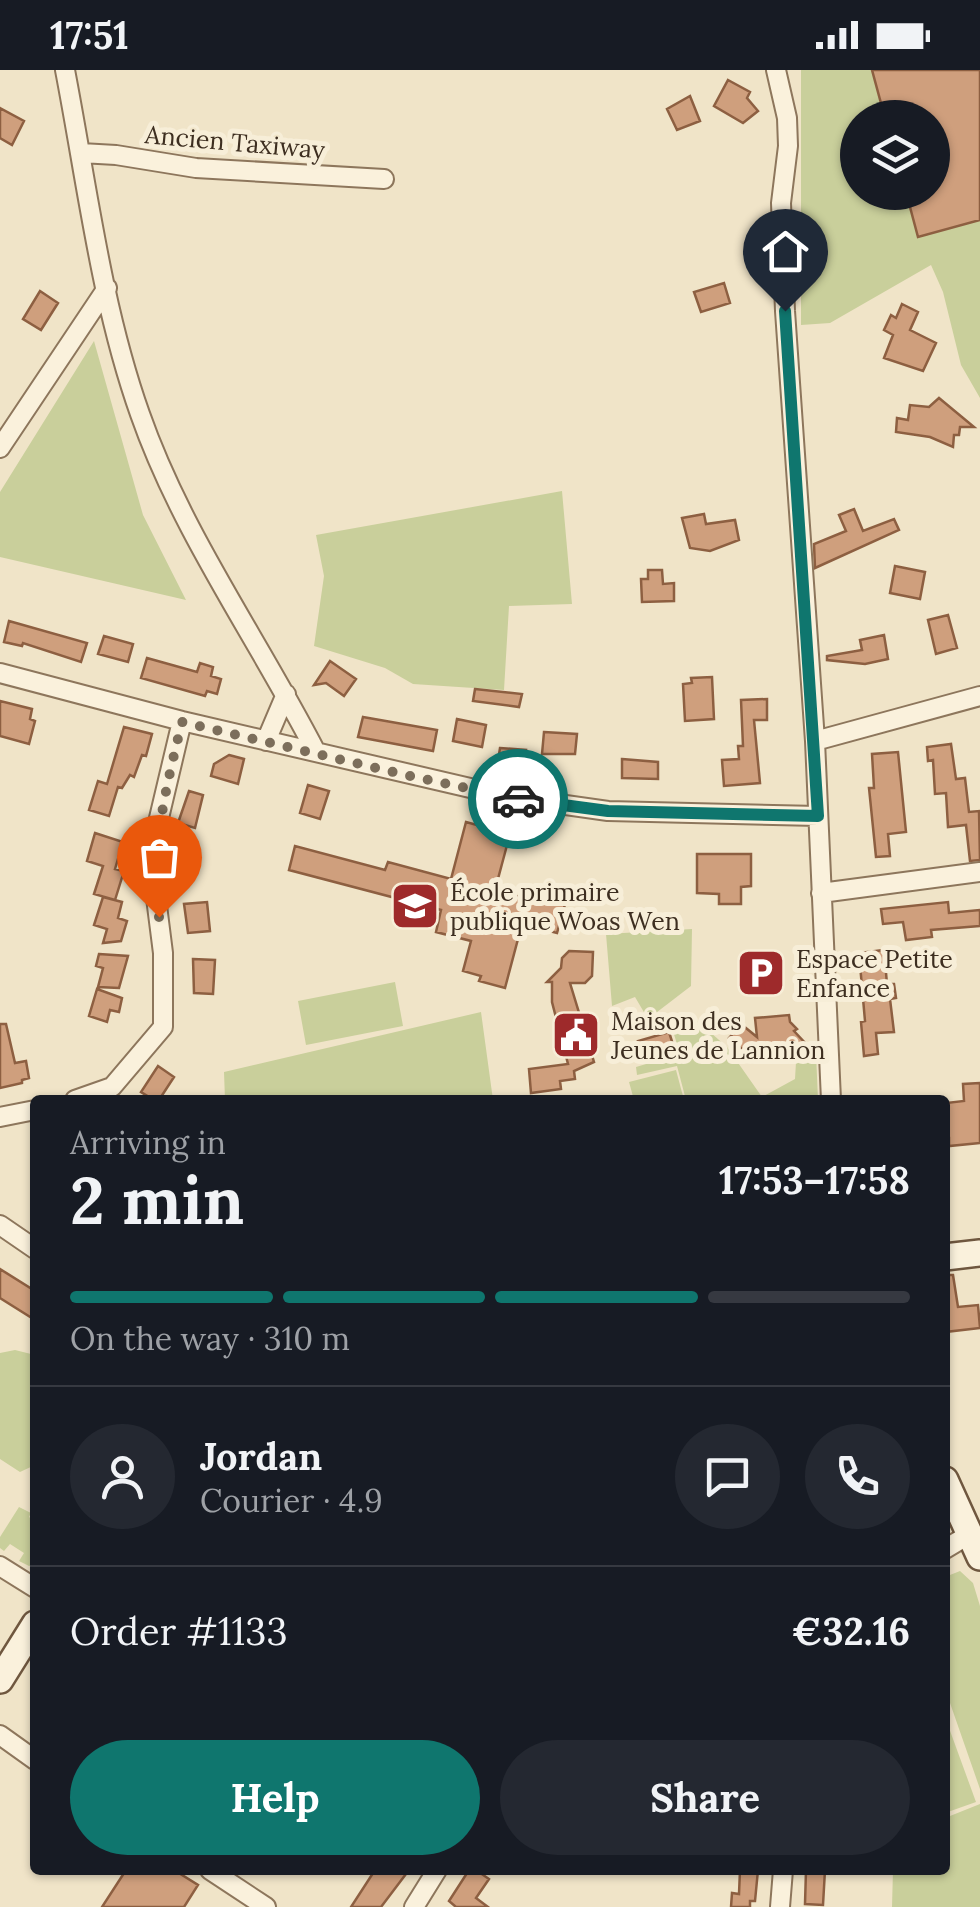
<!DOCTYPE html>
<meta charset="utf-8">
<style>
body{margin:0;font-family:Lora,serif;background:#242831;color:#f1f3f6;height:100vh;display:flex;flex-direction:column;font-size:38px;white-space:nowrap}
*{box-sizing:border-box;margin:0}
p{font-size:32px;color:#9ea1a6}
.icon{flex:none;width:55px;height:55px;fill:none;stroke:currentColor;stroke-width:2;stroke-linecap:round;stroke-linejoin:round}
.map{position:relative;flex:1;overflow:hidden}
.panel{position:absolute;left:30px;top:1025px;width:920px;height:780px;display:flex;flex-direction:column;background:#171b24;border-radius:10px;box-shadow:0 2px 8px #0004}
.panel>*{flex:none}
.buttons{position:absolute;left:840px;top:30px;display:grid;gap:20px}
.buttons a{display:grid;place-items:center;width:110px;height:110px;border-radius:50%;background:#171b24;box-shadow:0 2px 8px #0004;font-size:50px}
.pin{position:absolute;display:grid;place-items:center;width:85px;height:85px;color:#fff;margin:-102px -42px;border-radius:50% 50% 50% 0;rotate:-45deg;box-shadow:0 0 10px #0007}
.pin .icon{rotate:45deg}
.courier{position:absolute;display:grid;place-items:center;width:100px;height:100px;margin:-50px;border:8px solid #0f766e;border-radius:50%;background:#fff;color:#222;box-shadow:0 2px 12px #0007}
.headline em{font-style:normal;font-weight:800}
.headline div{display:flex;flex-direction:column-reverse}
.headline{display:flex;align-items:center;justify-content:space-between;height:170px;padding:0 40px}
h1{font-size:65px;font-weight:800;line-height:75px}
.bar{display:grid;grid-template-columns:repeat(4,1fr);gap:15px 10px;align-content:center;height:120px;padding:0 40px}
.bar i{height:12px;border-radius:8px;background:#363941}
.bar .active{background:#0f766e}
.bar p{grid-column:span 4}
.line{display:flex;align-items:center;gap:25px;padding:0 40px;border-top:2px solid #363941}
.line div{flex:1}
.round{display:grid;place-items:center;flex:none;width:105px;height:105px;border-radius:52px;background:#242831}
.button{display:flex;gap:20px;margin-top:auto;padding:20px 40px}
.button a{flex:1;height:115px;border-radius:60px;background:#0f766e;color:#fff;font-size:40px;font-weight:800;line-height:115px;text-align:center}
.button a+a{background:#242831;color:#f1f3f6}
.status{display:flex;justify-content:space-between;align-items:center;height:70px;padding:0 50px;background:#171b24;direction:ltr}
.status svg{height:28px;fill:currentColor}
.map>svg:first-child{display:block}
.green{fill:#c9cf9b;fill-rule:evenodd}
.building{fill:#cf9f7d;stroke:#8d5f41;stroke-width:2.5}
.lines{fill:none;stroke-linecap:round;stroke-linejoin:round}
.street-casing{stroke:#8d765c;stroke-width:22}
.secondary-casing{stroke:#6f573f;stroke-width:30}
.street{stroke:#faf1dc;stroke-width:18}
.secondary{stroke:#faf1dc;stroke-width:25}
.done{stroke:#7c6e5b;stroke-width:10;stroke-dasharray:0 18}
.route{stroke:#0f766e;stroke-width:12}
.labels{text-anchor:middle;stroke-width:10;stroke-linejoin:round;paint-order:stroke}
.street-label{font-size:25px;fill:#3d2e20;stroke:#f7eed8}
.poi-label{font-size:25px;fill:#3d2e20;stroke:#f7eed8;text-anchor:start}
</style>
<div class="status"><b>17:51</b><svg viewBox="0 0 49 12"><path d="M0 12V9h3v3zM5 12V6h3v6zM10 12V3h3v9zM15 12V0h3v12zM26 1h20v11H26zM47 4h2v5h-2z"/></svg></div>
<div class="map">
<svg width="980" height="1837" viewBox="0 0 980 1837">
<rect width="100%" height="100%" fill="#f0e4c8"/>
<!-- green -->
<path class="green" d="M 801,0 L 980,0 L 980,328 L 961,295 L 943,222 L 931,195 L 830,253 L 801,255 ZM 858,48 L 932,48 L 932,122 L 858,122 Z
M 94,271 L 143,445 L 186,530 L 0,487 L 0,422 Z
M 562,421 L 572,534 L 509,536 L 504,620 L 413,614 L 385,598 L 314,576 L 324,506 L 316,465 Z
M 692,859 L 691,916 L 648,949 L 635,927 L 612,936 L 606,864 Z
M 395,912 L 403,956 L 306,975 L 298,931 Z
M 481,942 L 493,1030 L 225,1030 L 224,1002 Z
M 694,948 L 727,977 L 762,1027 L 795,1009 L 796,992 L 816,983 L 818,1030 L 686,1030 L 677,996 L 637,1005 L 636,997 L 680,984 L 673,961 Z
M 676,1000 L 684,1030 L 634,1030 L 629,1012 Z
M 15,1280 L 35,1285 L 35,1395 L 20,1402 L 0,1389 L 0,1283 Z
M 19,1437 L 31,1443 L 29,1447 L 35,1451 L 35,1494 L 29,1496 L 19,1491 L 24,1483 L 10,1474 L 4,1481 L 0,1478 L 0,1467 Z
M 960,1501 L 973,1513 L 980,1536 L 980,1719 L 950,1633 L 945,1630 L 945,1507 Z
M 945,1647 L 976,1732 L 945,1743 Z
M 980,1734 L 980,1837 L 892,1837 L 893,1800 L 945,1800 L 945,1748 Z"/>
<!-- building -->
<path class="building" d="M 872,0 L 980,0 L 980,150 L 918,167 L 906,122 L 932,122 L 932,48 L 885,48 Z
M 728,10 L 750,22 L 747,28 L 758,41 L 743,53 L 714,36 Z
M 690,26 L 700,51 L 677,60 L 667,39 Z
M 0,38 L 24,51 L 12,75 L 0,68 Z
M 724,213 L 730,233 L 701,242 L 694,222 Z
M 40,221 L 58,233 L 41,260 L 23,249 Z
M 902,234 L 918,242 L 910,260 L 936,273 L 923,301 L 884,288 L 893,265 L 884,260 L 891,245 L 896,248 Z
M 939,328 L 974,357 L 960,357 L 959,365 L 954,365 L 953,377 L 930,367 L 896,362 L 897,348 L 908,350 L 910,335 L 929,337 Z
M 854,439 L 863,461 L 894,449 L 899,460 L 815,498 L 814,474 L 846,461 L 839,445 Z
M 704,444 L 706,454 L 735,450 L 739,470 L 710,481 L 690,478 L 682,448 Z
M 895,496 L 925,502 L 920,529 L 890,523 Z
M 648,500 L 662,500 L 663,514 L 674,513 L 674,531 L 642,532 L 641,509 L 648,509 Z
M 948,545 L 957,578 L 936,584 L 928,550 Z
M 9,551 L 87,573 L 81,592 L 23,573 L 22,576 L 4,572 Z
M 884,565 L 888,589 L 865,594 L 827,590 L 827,586 L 862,580 L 860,570 Z
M 104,566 L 133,574 L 128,592 L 98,584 Z
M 147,588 L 197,602 L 200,593 L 213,597 L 211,606 L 221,609 L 217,624 L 207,621 L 205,626 L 141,608 Z
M 330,591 L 356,609 L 344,626 L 326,613 L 314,615 Z
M 712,607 L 714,649 L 685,651 L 683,614 L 692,613 L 691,608 Z
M 475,619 L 522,624 L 519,637 L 473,631 Z
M 767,629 L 767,650 L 754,650 L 760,713 L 724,716 L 722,690 L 739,689 L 738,676 L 743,676 L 741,630 Z
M 0,631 L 32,639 L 30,649 L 35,651 L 29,674 L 0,666 Z
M 363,647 L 437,660 L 433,681 L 358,667 Z
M 457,649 L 486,655 L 482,677 L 453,671 Z
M 124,657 L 152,664 L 146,686 L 142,685 L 134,707 L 130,705 L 122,718 L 118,717 L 109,746 L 89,740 L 98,711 L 107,714 Z
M 544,662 L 577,664 L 575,684 L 542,684 Z
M 951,674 L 956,709 L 965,708 L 969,742 L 979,741 L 980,790 L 970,791 L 966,755 L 948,757 L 946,723 L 935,724 L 933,690 L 928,691 L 927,677 Z
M 500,678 L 526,680 L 523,701 L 497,697 Z
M 898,682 L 906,762 L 888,764 L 890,786 L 876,787 L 869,718 L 874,718 L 872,684 Z
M 229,685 L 244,689 L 238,714 L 211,706 L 214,694 Z
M 622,689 L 658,692 L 658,709 L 622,708 Z
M 308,715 L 329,721 L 320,749 L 300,743 Z
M 189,721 L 203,725 L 195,758 L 178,753 Z
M 466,752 L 510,764 L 495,820 L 535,831 L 538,819 L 567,827 L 557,863 L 522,854 L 505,918 L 479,911 L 481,906 L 463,901 L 471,871 L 436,862 L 441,840 L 289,800 L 295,776 L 385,800 L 388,792 L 451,809 Z
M 95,763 L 123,772 L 115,799 L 124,801 L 115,830 L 94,824 L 103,796 L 87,791 Z
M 172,776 L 192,776 L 191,812 L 174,813 Z
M 697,784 L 751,784 L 751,816 L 741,817 L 741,834 L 719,834 L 719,824 L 697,823 Z
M 103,827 L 122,832 L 118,848 L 127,851 L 121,871 L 103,873 L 107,859 L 94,855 Z
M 207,832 L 210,861 L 188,863 L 184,834 Z
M 948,832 L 949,843 L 980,840 L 980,856 L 931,860 L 932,867 L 906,870 L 903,852 L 883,854 L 881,839 Z
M 884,880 L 887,914 L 894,914 L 896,928 L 890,929 L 894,962 L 876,963 L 878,984 L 864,986 L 861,952 L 865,951 L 859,883 Z
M 569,881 L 593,882 L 592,906 L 585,913 L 570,913 L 594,992 L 574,1001 L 575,1009 L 560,1011 L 561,1019 L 531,1023 L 529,999 L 568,994 L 552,932 L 552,912 L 547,912 L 561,898 L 562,888 Z
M 99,884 L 128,886 L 119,918 L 98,917 L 103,898 L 96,896 Z
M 193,889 L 215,890 L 213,924 L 194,923 Z
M 97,919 L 122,928 L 119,942 L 110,940 L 107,952 L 89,946 Z
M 789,945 L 790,952 L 797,959 L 794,961 L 808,976 L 799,986 L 792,980 L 784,989 L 774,981 L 747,983 L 729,968 L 741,954 L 757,967 L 755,948 Z
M 0,954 L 6,954 L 15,993 L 26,991 L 29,1008 L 22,1010 L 22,1013 L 0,1018 Z
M 669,962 L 675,981 L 644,992 L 638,971 Z
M 158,996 L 174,1007 L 159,1030 L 154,1030 L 141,1022 Z
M 980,1013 L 980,1073 L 949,1076 L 949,1068 L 945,1068 L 946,1033 L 964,1031 L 963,1014 Z
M 0,1199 L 35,1221 L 35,1250 L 0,1228 Z
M 945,1205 L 953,1205 L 958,1237 L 978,1235 L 980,1258 L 945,1262 Z
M 126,1800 L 174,1800 L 198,1815 L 184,1837 L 102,1837 Z
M 375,1800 L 409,1800 L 381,1837 L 351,1837 Z
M 469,1800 L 476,1800 L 489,1809 L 476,1828 L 488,1837 L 456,1837 L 449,1831 Z
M 740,1800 L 758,1800 L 755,1831 L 750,1831 L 750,1837 L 731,1837 L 732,1823 L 739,1824 Z
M 806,1800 L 825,1800 L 823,1835 L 805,1834 Z"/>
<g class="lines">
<!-- street casing -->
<g class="street-casing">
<path id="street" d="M 65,0 C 87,114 101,234 140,344 C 182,464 258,569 316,682
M 776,0 L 787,48 L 788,76 L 781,133 L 785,241 L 815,671 L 831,1030
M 81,83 L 116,85 L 196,98 L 384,109
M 0,378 L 107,218
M 0,603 L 182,651 L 509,727 L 608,741 L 818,746
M 266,671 L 286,624
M 815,671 L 980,626
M 821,823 L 980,802
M 75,1030 L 112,1017 L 163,957 L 163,883 L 154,812 L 159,748 L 182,651
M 0,1047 L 35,1040
M 0,1155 L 35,1179
M 945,1479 L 970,1464
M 0,1496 L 35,1518
M 0,1665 L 35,1690
M 210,1800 L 266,1837
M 414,1837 L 437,1800
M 780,1837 L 783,1800"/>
</g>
<!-- secondary casing -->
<g class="secondary-casing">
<path id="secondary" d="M 945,1187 L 980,1183
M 945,1410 L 980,1487
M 0,1610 L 35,1554"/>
</g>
<!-- street -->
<use href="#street" class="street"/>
<!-- secondary -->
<use href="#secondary" class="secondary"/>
</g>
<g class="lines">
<!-- done -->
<path class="done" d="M 159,847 C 150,779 166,718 182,652 L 410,706 L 518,729"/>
<!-- route -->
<path class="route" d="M 518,729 L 608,741 L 818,746 L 785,241"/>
</g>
<!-- icons -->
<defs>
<g id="school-square" transform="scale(2.5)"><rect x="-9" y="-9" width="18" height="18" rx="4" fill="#9e2a2b" stroke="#f7eed8"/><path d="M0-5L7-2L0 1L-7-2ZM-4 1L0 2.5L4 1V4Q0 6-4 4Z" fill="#fff"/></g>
<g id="parking-square" transform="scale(2.5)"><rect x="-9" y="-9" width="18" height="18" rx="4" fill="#9e2a2b" stroke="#f7eed8"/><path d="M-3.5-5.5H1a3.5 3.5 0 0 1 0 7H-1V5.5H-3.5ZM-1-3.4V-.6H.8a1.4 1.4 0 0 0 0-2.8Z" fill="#fff"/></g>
<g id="civic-square" transform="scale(2.5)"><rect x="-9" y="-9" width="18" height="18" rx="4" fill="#9e2a2b" stroke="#f7eed8"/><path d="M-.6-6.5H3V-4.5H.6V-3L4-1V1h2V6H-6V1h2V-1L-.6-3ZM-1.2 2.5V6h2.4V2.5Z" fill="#fff"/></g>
</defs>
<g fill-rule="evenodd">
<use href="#school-square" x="415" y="836"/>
<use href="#parking-square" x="761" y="903"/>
<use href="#civic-square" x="576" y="965"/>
</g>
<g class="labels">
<!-- street labels -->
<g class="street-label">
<text transform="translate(235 72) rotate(5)" y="9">Ancien Taxiway</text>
</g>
<!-- poi labels -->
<g class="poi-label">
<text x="450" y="831">École primaire<tspan x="450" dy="29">publique Woas Wen</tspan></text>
<text x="796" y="898">Espace Petite<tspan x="796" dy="29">Enfance</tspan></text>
<text x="611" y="960">Maison des<tspan x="611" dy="29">Jeunes de Lannion</tspan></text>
</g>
</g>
</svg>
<div class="buttons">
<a><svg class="icon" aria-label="layers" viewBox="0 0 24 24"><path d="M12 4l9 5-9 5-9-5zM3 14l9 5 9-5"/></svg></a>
</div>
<div class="pin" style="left:159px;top:847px;background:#ea580c"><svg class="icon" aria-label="bag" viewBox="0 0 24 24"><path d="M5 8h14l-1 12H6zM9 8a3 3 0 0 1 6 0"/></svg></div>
<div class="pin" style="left:785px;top:241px;background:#1f2937"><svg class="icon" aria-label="home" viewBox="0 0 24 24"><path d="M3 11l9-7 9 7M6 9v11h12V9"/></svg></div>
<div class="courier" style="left:518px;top:729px"><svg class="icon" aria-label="car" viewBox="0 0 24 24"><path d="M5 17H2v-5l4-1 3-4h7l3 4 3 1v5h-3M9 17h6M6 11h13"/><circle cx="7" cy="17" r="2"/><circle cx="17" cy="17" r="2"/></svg></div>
<section class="panel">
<div class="headline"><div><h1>2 min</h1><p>Arriving in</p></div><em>17:53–17:58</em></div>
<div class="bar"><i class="active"></i><i class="active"></i><i class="active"></i><i></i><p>On the way · 310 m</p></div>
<div class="line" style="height:180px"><a class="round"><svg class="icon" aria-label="person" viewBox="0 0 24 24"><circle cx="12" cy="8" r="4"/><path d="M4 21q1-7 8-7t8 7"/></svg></a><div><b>Jordan</b><p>Courier · 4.9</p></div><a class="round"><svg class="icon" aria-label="chat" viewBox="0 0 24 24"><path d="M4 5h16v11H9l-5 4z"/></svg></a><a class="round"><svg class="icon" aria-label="phone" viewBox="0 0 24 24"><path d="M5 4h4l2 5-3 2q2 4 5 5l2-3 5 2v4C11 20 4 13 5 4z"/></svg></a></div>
<div class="line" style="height:130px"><div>Order #1133</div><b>€32.16</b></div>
<div class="button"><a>Help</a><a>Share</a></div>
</section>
</div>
